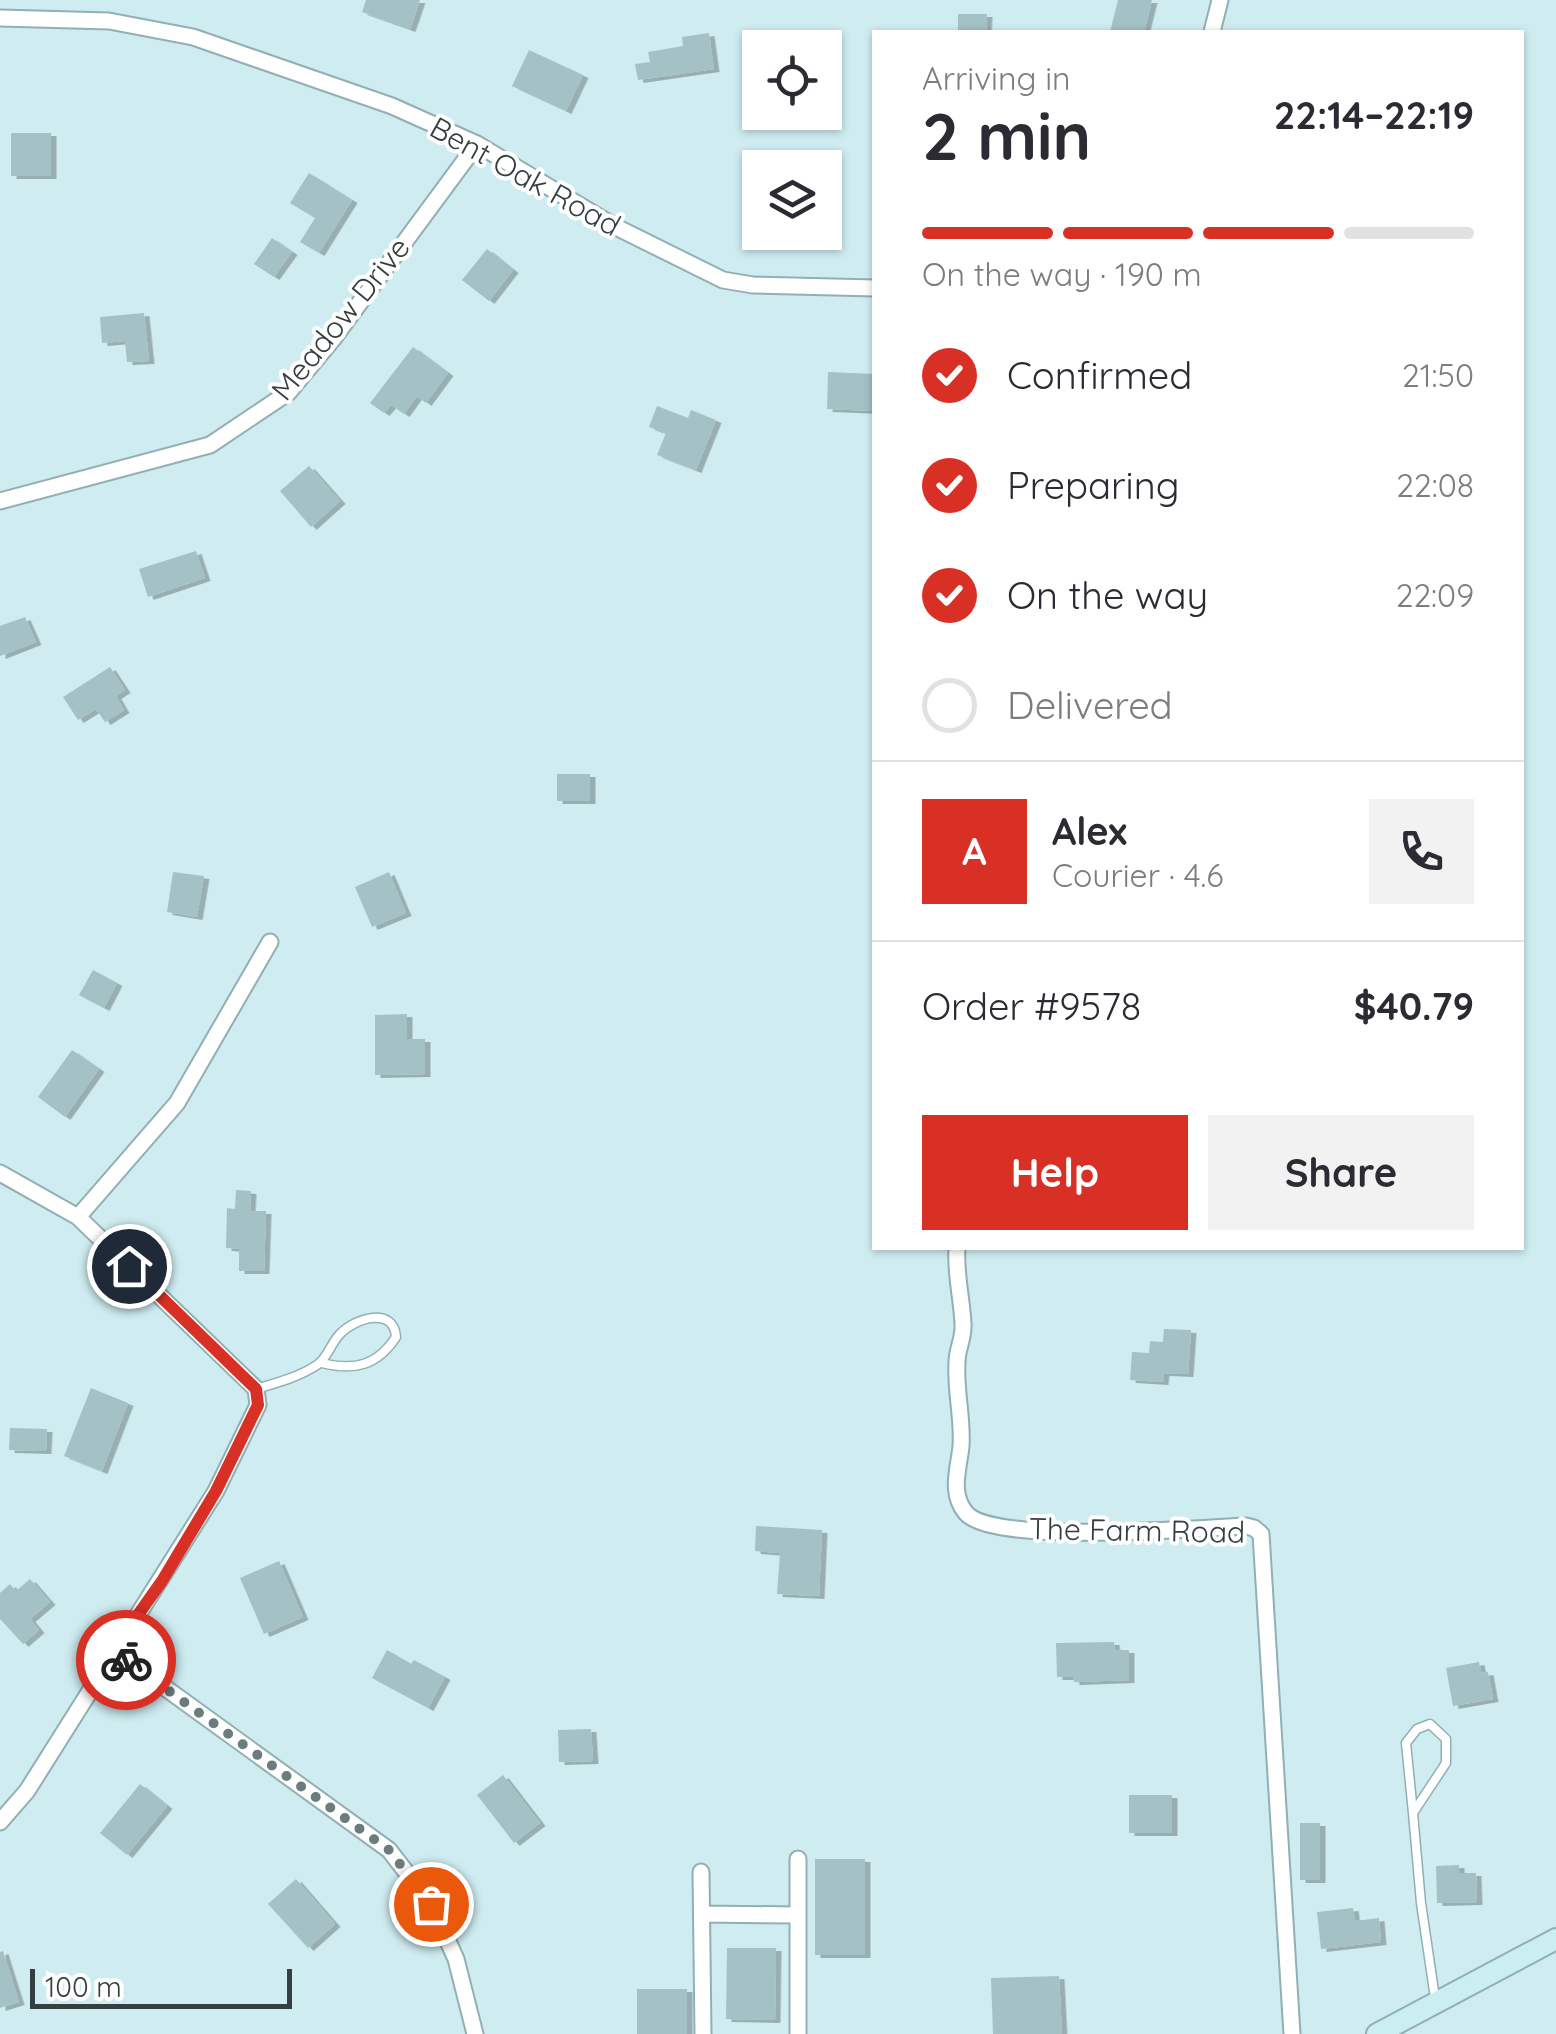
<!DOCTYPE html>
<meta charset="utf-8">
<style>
body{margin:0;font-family:Quicksand,sans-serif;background:#f2f2f3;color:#2b2b33;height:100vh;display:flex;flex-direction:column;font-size:38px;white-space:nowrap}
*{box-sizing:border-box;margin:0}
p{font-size:32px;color:#7c7c81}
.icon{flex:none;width:55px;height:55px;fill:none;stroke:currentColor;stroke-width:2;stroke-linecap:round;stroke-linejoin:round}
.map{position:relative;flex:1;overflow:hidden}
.sheet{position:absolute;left:872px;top:30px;width:652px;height:1220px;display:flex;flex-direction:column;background:#fff;border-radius:0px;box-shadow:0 2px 8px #0004}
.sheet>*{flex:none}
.fabs{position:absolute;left:742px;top:30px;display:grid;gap:20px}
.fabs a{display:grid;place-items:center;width:100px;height:100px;border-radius:0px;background:#fff;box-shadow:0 2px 8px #0004;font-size:50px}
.scale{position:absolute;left:30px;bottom:25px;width:262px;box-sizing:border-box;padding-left:10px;border:5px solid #333f40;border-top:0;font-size:28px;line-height:35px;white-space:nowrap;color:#333f40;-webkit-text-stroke:8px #fff;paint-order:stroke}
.pin{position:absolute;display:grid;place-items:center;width:85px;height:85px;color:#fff;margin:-42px;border:5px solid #fff;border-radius:50%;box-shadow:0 2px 10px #0007}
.courier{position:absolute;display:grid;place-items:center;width:100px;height:100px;margin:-50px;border:8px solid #d93025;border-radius:50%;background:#fff;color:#222;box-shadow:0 2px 12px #0007}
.headline em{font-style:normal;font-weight:700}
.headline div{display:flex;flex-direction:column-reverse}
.headline{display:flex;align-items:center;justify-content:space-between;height:170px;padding:0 50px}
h1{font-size:65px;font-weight:700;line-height:75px}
.bar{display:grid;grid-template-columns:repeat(4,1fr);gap:15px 10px;align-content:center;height:120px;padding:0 50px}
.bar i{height:12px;border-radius:8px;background:#e1e1e2}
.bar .current{background:#d93025}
.bar p{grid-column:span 4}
.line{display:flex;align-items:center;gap:25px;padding:0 50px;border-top:2px solid #e1e1e2}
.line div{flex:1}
.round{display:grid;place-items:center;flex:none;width:105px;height:105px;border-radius:0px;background:#f2f2f3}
ol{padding:0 50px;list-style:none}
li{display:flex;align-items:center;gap:30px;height:110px}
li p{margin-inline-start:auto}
li .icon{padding:10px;border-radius:50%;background:#d93025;color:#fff;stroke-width:4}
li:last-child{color:#7c7c81}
li i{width:55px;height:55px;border:5px solid #e1e1e2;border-radius:50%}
.cta{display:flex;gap:20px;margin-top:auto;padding:20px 50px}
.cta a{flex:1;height:115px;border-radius:0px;background:#d93025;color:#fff;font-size:40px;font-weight:700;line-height:115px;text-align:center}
.cta a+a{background:#f2f2f3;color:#2b2b33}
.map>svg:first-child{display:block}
.building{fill:#a4c1c5;filter:url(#shadow)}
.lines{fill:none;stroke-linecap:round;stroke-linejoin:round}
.lane-casing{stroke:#92afb3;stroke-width:11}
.street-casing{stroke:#92afb3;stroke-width:19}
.secondary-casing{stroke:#92afb3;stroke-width:24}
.lane{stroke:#fff;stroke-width:8}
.street{stroke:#fff;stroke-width:15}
.secondary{stroke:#caeef2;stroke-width:20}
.done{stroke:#6a7c7e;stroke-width:10;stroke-dasharray:0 18}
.route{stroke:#d93025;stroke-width:12}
.labels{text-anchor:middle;stroke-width:8;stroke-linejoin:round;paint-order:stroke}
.street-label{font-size:30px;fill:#333f40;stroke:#fff}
</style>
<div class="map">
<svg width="1556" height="2034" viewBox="0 0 1556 2034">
<defs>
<filter id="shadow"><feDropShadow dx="5.5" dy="3" stdDeviation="0" flood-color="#0004"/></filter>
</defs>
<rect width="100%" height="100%" fill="#cfedf1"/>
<!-- building -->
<path class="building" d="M 366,0 L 420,0 L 410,29 L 362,12 Z
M 1118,0 L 1152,0 L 1144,32 L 1110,32 Z
M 958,14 L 987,14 L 986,32 L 958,32 Z
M 709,33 L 714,69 L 638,80 L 635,64 L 650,62 L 648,52 L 683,46 L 682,37 Z
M 529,50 L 583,75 L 566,111 L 512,86 Z
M 11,133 L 51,133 L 51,176 L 11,176 Z
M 309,173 L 352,200 L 319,253 L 300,242 L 315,218 L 290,203 Z
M 272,238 L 292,252 L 274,277 L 254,264 Z
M 487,249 L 513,270 L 489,301 L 462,280 Z
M 144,313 L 149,361 L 127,362 L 125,341 L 102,343 L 100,317 Z
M 413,347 L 448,373 L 426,403 L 417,396 L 404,414 L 391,405 L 384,413 L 370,403 Z
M 828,372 L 875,374 L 875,411 L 827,409 Z
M 657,406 L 688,418 L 691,410 L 716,420 L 696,470 L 657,455 L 666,433 L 649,427 Z
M 309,466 L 340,501 L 311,527 L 280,491 Z
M 196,551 L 205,578 L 148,597 L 139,569 Z
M 25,617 L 36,642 L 0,656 L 0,626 Z
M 110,667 L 125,690 L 116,696 L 124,710 L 105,722 L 96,709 L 78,720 L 63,697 Z
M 557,774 L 590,774 L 590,801 L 557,801 Z
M 173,872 L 204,876 L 197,917 L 167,912 Z
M 389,872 L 406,913 L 372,927 L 355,887 Z
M 93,970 L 117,983 L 104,1008 L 79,995 Z
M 407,1014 L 407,1039 L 425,1039 L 425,1074 L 375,1075 L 375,1015 Z
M 72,1050 L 99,1069 L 65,1117 L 38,1097 Z
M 236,1190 L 251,1191 L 250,1211 L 266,1211 L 264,1271 L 239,1271 L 239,1249 L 226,1248 L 227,1208 L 235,1209 Z
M 1164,1329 L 1191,1330 L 1188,1374 L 1164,1373 L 1163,1382 L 1130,1380 L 1132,1352 L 1149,1353 L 1150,1341 L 1163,1342 Z
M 91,1388 L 128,1403 L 102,1471 L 64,1456 Z
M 10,1428 L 47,1429 L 46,1451 L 9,1450 Z
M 756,1526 L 822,1530 L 819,1596 L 777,1594 L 780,1553 L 755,1551 Z
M 279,1561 L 303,1617 L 264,1634 L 240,1578 Z
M 30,1579 L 50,1602 L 30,1619 L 39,1630 L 23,1644 L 0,1619 L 0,1593 L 10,1584 L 16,1591 Z
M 1114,1642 L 1115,1650 L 1129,1650 L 1129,1680 L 1074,1682 L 1073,1677 L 1057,1677 L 1056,1643 Z
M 387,1650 L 411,1664 L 414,1660 L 445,1677 L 428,1708 L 372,1678 Z
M 1479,1662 L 1481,1673 L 1488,1672 L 1493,1699 L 1453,1706 L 1446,1668 Z
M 591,1729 L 593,1761 L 559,1762 L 558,1730 Z
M 503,1775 L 540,1823 L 514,1843 L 477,1795 Z
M 140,1784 L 167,1806 L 127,1855 L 100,1833 Z
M 1129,1795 L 1172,1795 L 1172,1833 L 1129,1833 Z
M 1300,1823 L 1320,1823 L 1320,1880 L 1300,1880 Z
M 815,1859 L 865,1859 L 865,1955 L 815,1955 Z
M 1459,1865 L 1459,1873 L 1476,1873 L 1477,1902 L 1437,1903 L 1436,1866 Z
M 296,1879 L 335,1924 L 308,1948 L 268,1904 Z
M 1353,1908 L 1355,1921 L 1379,1918 L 1381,1942 L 1321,1949 L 1317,1912 Z
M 727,1948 L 776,1948 L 775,2020 L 726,2019 Z
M 3,1951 L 19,2002 L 0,2008 L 0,1952 Z
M 1059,1976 L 1062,2034 L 993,2034 L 991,1978 Z
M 637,1989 L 687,1989 L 687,2034 L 637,2034 Z"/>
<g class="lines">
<!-- lane casing -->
<g class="lane-casing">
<path id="lane" d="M 256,1389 C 276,1383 299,1377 317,1365 C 327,1359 331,1343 340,1334 C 355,1318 394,1306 396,1337 C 377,1366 354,1371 322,1363
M 1413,1813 L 1406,1743 L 1417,1729 L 1430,1724 L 1446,1739 L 1446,1763 L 1413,1813 L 1421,1903 L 1435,1998"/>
</g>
<!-- street casing -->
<g class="street-casing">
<path id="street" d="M 0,18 L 109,21 L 193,37 L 392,106 L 477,144 L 614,226 L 723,280 L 753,285 L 875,288
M 1212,32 L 1220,0
M 0,501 L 210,445 L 289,392 L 333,339 L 477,144
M 0,1173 L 78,1217 L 256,1389 L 258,1405 L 216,1491 L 27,1791 L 0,1822
M 78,1217 L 177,1103 L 270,942
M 957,1248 C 955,1273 962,1299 963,1324 C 964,1338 957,1349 957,1362 C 955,1390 963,1418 961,1446 C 959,1468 949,1493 966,1513 C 993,1545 1198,1528 1246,1526 L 1254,1528 L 1261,1534 L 1292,2034
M 113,1650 L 389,1850 L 431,1904 L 456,1959 L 475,2034
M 701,1872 L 703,2034
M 702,1914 L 798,1915
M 798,2034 L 798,1859"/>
</g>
<!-- secondary casing -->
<g class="secondary-casing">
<path id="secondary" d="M 1377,2034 L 1556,1939"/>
</g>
<!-- lane -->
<use href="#lane" class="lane"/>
<!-- street -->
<use href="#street" class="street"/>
<!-- secondary -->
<use href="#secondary" class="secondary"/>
</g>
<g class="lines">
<!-- done -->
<path class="done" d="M 126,1660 L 389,1850 L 431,1904"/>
<!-- route -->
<path class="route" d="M 126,1660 L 113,1650 L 162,1581 L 216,1491 L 258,1405 L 256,1389 L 129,1266"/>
</g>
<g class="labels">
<!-- street labels -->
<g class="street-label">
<text transform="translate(525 177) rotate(29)" y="10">Bent Oak Road</text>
<text transform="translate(341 319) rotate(-51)" y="10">Meadow Drive</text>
<text transform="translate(1137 1531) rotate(1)" y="10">The Farm Road</text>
</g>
</g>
</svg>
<div class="fabs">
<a><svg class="icon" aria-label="locate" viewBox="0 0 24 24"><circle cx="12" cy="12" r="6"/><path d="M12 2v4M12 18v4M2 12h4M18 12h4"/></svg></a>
<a><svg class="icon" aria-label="layers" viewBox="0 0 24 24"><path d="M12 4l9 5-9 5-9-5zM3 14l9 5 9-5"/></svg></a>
</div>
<div class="scale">100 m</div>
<div class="pin" style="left:431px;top:1904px;background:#ea580c"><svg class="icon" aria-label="bag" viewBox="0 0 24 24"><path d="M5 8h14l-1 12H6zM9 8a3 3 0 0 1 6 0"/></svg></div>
<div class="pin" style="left:129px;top:1266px;background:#1f2937"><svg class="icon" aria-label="home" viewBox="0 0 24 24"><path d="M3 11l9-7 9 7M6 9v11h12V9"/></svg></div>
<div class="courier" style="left:126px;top:1660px"><svg class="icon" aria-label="bike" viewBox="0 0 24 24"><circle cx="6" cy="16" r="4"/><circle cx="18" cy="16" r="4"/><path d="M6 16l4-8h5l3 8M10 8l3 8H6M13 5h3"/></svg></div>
<section class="sheet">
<div class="headline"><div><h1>2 min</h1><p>Arriving in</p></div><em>22:14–22:19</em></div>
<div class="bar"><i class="current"></i><i class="current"></i><i class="current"></i><i></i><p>On the way · 190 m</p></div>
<ol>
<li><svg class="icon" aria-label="check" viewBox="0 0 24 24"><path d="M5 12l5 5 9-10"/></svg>Confirmed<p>21:50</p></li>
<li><svg class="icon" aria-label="check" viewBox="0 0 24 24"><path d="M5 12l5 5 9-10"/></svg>Preparing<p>22:08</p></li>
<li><svg class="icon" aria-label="check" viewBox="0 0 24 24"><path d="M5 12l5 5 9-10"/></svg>On the way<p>22:09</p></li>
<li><i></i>Delivered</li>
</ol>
<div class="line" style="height:180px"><b class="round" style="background:#d93025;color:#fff">A</b><div><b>Alex</b><p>Courier · 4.6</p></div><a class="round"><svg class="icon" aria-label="phone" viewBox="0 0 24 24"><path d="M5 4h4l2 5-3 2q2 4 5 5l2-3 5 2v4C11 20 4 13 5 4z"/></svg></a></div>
<div class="line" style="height:130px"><div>Order #9578</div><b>$40.79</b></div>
<div class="cta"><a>Help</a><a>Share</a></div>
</section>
</div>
